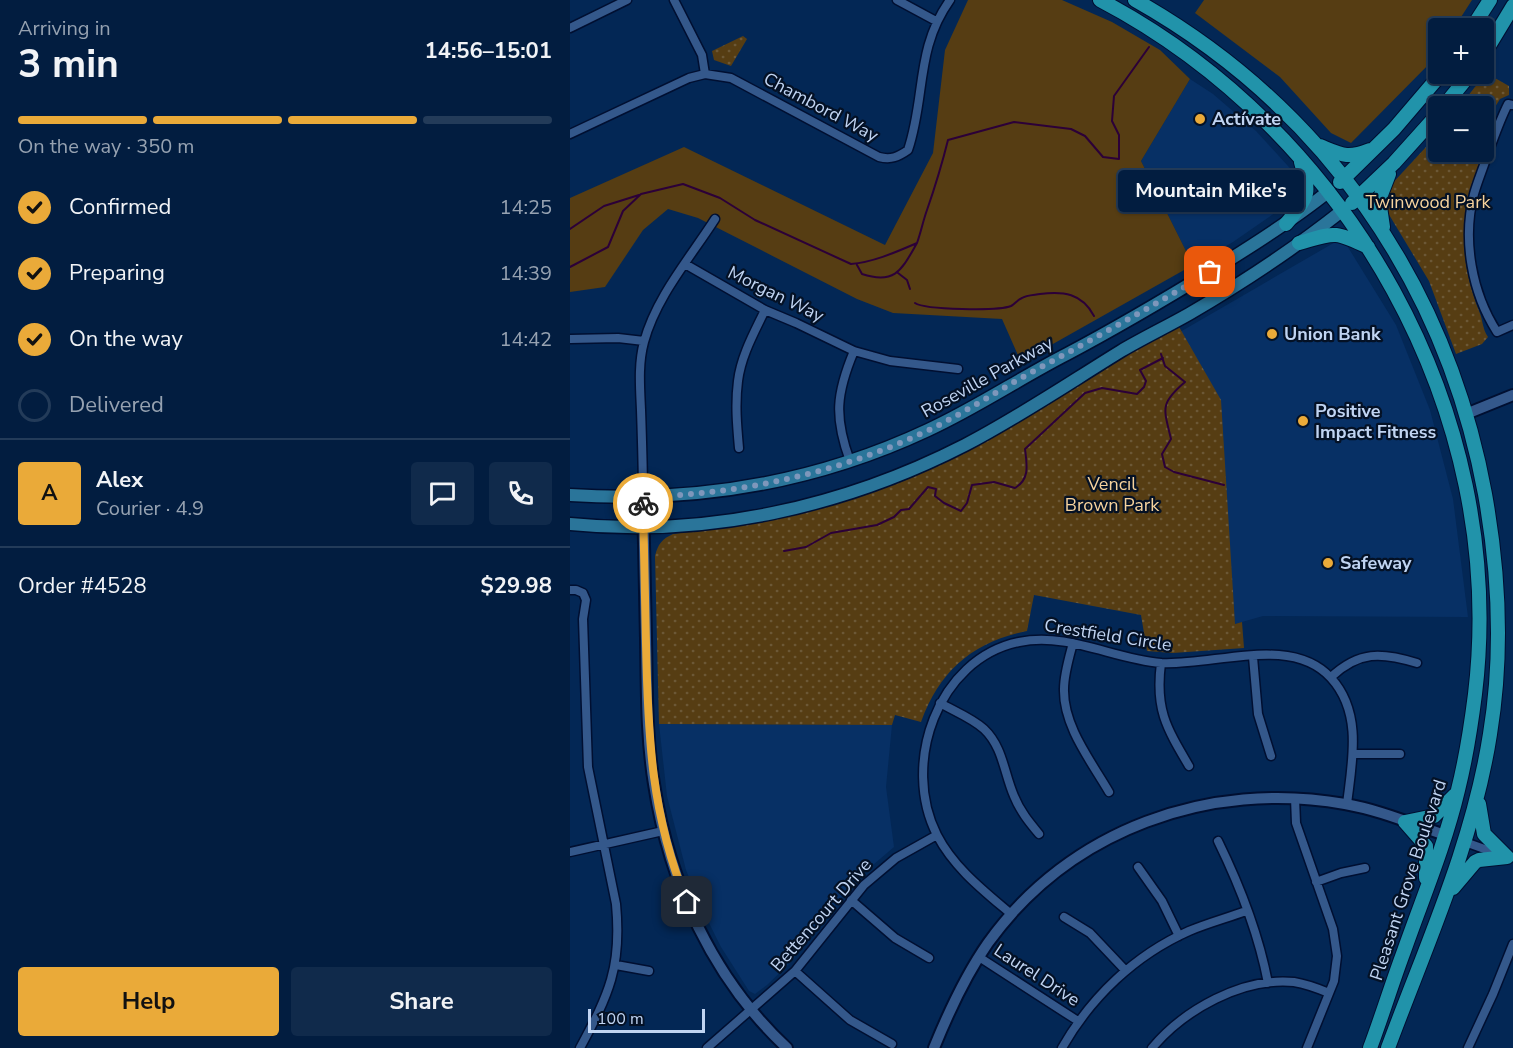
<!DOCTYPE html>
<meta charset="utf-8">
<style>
body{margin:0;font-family:"Nunito Sans",sans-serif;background:#102a4b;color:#f1f3f6;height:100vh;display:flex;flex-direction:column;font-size:22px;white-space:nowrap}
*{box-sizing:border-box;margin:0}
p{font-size:20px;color:#96a2b1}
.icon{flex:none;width:33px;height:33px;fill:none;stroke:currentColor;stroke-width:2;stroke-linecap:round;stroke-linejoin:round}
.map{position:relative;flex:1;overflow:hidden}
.side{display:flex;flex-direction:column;background:#021d40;width:570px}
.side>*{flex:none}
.tools{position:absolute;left:858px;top:18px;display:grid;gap:12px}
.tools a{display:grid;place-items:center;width:66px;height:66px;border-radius:6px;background:#021d40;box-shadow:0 2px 4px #0004,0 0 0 2px #233b59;font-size:30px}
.scale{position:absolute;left:18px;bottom:15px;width:117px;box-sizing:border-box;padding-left:6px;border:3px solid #c0d4f2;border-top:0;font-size:16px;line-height:21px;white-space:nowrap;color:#c0d4f2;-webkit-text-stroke:4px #041125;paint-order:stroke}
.pin{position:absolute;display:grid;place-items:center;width:51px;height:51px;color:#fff;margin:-26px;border-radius:12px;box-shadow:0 3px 9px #0006}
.courier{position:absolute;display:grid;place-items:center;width:60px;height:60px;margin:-30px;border:4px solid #eaaa39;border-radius:50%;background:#fff;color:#222;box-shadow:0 2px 8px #0007}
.bubble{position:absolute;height:42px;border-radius:6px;background:#021d40;box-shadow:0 2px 4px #0004,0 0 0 2px #233b59;font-size:20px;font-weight:700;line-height:42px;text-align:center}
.summary em{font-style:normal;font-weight:700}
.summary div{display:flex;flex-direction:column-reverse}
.summary{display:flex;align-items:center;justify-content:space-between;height:102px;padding:0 18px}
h1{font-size:39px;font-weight:700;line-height:45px}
.bar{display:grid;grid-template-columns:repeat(4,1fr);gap:9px 6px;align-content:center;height:72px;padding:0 18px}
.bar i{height:8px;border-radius:4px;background:#233b59}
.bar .on{background:#eaaa39}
.bar p{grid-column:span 4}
.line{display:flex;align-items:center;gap:15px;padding:0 18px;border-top:2px solid #233b59}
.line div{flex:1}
.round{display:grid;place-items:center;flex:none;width:63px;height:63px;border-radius:6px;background:#102a4b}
ol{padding:0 18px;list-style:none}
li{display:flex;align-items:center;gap:18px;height:66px}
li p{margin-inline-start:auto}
li .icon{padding:6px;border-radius:50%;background:#eaaa39;color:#111;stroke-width:4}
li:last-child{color:#96a2b1}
li i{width:33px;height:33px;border:3px solid #233b59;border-radius:50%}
.button{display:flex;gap:12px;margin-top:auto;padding:12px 18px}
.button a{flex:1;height:69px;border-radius:6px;background:#eaaa39;color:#111;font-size:24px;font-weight:700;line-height:69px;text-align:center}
.button a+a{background:#102a4b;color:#f1f3f6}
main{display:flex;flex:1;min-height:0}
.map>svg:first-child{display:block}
.built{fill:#073065}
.grass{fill:#563d13}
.park{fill:url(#park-dots)}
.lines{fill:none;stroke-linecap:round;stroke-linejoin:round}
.stream{stroke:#2c0038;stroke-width:2}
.minor-casing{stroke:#000f31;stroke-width:11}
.tertiary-casing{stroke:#000f31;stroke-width:14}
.secondary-casing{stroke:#000f31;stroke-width:15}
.primary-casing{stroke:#000f31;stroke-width:16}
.minor{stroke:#34588b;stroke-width:8}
.tertiary{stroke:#34588b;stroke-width:10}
.secondary{stroke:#2a759a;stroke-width:12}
.primary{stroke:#2193aa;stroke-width:14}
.done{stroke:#7e97bb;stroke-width:6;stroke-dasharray:0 10.8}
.route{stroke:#eaaa39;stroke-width:8}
.poi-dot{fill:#eaaa39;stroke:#041125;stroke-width:2}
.labels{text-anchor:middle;stroke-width:4.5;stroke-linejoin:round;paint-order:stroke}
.street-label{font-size:18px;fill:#c0d4f2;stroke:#041125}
.poi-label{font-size:18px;font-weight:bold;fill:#c0d4f2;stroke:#041125;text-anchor:start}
.park-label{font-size:18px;fill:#f7d39d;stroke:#041125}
</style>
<main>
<section class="side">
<div class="summary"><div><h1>3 min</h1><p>Arriving in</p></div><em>14:56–15:01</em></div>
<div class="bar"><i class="on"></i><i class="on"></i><i class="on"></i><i></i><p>On the way · 350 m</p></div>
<ol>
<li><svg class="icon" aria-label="check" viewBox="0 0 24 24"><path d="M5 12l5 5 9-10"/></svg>Confirmed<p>14:25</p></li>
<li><svg class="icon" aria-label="check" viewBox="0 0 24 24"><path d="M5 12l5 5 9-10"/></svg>Preparing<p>14:39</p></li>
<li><svg class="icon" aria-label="check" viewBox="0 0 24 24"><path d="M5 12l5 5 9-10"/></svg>On the way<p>14:42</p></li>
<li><i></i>Delivered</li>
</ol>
<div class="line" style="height:108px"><b class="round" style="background:#eaaa39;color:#111">A</b><div><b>Alex</b><p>Courier · 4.9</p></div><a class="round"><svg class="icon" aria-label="chat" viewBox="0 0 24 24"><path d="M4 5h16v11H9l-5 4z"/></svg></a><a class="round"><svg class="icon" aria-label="phone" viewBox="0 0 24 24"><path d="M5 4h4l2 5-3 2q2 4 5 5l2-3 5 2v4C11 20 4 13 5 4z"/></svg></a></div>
<div class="line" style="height:78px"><div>Order #4528</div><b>$29.98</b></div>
<div class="button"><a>Help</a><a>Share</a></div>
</section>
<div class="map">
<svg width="943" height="1048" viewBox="0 0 943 1048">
<defs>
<pattern id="park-dots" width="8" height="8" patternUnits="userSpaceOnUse" patternTransform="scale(1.5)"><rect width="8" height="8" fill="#563d13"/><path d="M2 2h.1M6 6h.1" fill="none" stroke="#6c5836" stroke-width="1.8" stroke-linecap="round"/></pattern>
</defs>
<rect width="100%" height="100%" fill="#032755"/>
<!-- built -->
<path class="built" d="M 620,79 L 643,94 L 686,131 L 728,177 L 725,199 L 663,242 L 623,265 L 571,161 Z
M 767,241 L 776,244 L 826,325 L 860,410 L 883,499 L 898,617 L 693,616 L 665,624 L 610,332 Z
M 89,724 L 322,725 L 316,787 L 324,847 L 283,882 L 220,963 L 197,985 L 185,994 L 179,991 L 151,947 L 132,909 L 116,870 L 97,796 Z"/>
<!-- grass -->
<path class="grass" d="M 398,0 L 492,0 L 542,22 L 590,50 L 620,79 L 571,161 L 623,265 L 451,362 L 432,319 L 323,313 L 287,299 L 128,218 L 98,209 L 73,230 L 35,287 L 0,292 L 0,198 L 114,147 L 315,245 L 363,153 L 375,50 Z
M 634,0 L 902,0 L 884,28 L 868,28 L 868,53 L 866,57 L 781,143 L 761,133 L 710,77 L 625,13 Z"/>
<!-- park -->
<path class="park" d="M 173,36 L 177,39 L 161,66 L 144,60 L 142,51 Z
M 916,73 L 939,86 L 939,95 L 930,99 L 925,107 L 924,121 L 914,151 L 914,106 L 890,106 Z
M 868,134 L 868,152 L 913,152 C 893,212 885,249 909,311 C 913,320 912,328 918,337 L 912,344 L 886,354 L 859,281 L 815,208 L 814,197 L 819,187 Z
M 608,325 L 651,400 L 665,624 L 672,622 L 674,648 L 603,653 L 577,651 L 571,615 L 464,595 L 457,631 C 403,642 370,670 351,722 L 325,715 L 322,725 L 89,724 L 85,556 C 88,544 92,539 103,534 L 194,522 L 309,485 L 424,432 Z"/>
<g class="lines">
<!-- stream -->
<path class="stream" d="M 0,229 L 34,206 L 69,195
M 287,265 L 292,274 C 326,285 332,269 347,243
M 0,267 L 38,247 L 53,211 L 71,194 L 113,184 L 150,198 L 185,220 L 281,264 C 304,262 326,252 347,243 C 351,232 353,221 357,210 C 365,187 372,164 378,140 L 444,122 L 501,129 L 515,136 L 533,157 L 549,159 L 549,135 L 542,121 L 544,96 L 579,47
M 328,273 L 337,280 L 340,289
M 345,303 C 355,310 429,311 441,306 C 445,304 447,300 452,298 C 456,295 464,295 470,294 C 493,291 512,293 524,316
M 591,354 L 595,366 L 615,382 C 589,404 594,409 601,439 L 592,454 L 595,467 L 604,472 L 654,485
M 214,551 L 236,547 L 261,533 L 307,525 L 324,517 L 331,510 L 339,509 L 358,487 L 366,489 L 365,496 L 374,503 L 391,511 L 397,503 L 402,485 L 424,482 L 445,488 C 460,479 457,465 455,449 L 515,393 L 532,388 L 567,394 L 574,387 L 576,381 L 570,370 L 593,358"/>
<!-- minor casing -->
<g class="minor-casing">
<path id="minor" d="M 104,0 L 132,55 L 135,74
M 327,0 L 366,21
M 0,28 L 57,0
M 943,105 L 938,104 C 929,122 923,140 916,159 C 912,171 907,183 904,194 C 892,240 902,293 927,332 L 943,325
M 0,134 L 119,78 L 135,74 L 161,78 L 309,157 C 321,160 328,157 338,150 C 356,97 345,49 380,0
M 115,264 L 195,310 L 226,323 L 284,351 L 320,361 L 388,369
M 0,339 L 48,338 L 74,341
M 169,448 C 167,426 165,404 168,381 C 171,356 184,333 195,310
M 280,461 C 264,417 266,394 284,351
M 73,497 C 73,468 72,439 71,410 C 70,387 68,364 74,342 C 86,297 120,258 145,219
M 0,590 L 6,590 L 13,593 L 16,600 L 13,619 L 18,767 L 46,904 C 52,967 39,994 10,1048
M 503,643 C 499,658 494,674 494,689 C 493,726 521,761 539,792
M 683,657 L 688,714 L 701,756
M 591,663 C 585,709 596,727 619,766
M 761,677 C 789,651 811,652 847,663
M 370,703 C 384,711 402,718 414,729 C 433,747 434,773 444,796 C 450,811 459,822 469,834
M 783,754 L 830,754
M 725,798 L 726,823 L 763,929 L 767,956 L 764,981 L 737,1048
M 648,841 C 669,884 689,936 698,983
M 895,842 L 931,855
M 0,852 L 93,831
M 568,867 L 592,901 L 609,936
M 746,882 L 771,873 L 795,868
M 281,900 L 325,938 L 359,958
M 441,914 C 414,891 384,868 367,835 C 331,765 367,659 449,642 C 498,632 543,659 591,663 C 644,666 721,634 761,678 C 793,713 782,762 777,804
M 494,917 L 520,933 L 555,970
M 409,957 L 508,1021
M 46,965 L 79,971
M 225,971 L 280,1020 L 322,1044
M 137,1048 L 225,971 L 294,885 L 326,858 L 367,835
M 492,1048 C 521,997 565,955 619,931 C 638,923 657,918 676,911
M 582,1048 C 614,1010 672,977 724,982 C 736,984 747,988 759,993
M 898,1048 L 923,994 L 943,944"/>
</g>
<!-- tertiary casing -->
<g class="tertiary-casing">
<path id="tertiary" d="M 896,414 L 943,395
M 73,497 C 74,544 75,591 76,638 C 77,687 76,736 84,784 C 99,883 143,979 217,1048
M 364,1048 C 379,1011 395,976 418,943 C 500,829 639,780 775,804 C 810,810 842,824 875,835"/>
</g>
<!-- secondary casing -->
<g class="secondary-casing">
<path id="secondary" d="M 0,495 C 123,503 245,483 358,430 C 406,408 450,378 497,354 C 548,327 597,298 646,268 C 685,244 723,220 759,191
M 0,524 C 136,538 274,507 395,445 C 449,417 499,383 551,351 C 573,338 596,327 619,314 C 672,283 724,249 773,210"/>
</g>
<!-- primary casing -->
<g class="primary-casing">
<path id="primary" d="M 530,0 C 778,130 939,413 905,694 C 901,726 896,758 888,790 C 875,845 853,897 834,951 C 822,983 812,1016 800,1048
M 565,0 C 753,106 876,282 915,494 C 929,572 933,655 920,734 C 903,844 856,945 818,1048
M 902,28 L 920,0
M 914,54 L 943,6
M 874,106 L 900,74
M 750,146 C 772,155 777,159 800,150
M 770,182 L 824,129 L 871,74
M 782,203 L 824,163 L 868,114
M 716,224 C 738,196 741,197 731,162
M 813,227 L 809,200 L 819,174
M 729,243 C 764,233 763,230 798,247
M 909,804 L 914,834 L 937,857
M 835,822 L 856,846 L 856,878
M 835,822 L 864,816 L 885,795
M 883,888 L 905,862 L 909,860 L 937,857"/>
</g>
<!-- minor -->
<use href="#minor" class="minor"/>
<!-- tertiary -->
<use href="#tertiary" class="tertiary"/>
<!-- secondary -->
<use href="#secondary" class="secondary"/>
<!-- primary -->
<use href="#primary" class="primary"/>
</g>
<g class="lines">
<!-- done -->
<path class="done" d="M 73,503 L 73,497 C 172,494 269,473 359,430 C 394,413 427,391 462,372 C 522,340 581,307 640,272"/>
<!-- route -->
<path class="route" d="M 73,503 C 74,550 75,597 76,644 C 78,736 81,815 117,902"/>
</g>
<!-- markers -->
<g class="poi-dot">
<circle cx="630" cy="119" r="6"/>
<circle cx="702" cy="334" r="6"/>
<circle cx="733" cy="421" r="6"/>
<circle cx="758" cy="563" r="6"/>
</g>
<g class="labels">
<!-- street labels -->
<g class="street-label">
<text transform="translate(251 107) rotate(28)" y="6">Chambord Way</text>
<text transform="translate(206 294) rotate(26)" y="6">Morgan Way</text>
<text transform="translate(417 377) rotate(-29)" y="6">Roseville Parkway</text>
<text transform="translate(538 635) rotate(9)" y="6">Crestfield Circle</text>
<text transform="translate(838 880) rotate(-72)" y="6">Pleasant Grove Boulevard</text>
<text transform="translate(251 915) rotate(-49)" y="6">Bettencourt Drive</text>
<text transform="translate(467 975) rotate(33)" y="6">Laurel Drive</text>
</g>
<!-- poi labels -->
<g class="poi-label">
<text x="642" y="125">Actívate</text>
<text x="714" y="340">Union Bank</text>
<text x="745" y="417">Positive<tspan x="745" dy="21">Impact Fitness</tspan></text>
<text x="770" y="569">Safeway</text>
</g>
<!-- park labels -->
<g class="park-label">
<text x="858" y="208">Twinwood Park</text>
<text x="542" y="490">Vencil<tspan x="542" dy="21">Brown Park</tspan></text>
</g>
</g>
</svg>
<div class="tools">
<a>+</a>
<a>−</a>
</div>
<div class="scale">100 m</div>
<div class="pin" style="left:640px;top:272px;background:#ea580c"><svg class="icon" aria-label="bag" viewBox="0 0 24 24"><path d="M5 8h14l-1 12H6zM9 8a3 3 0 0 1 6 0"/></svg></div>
<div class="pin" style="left:117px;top:902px;background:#1f2937"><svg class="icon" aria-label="home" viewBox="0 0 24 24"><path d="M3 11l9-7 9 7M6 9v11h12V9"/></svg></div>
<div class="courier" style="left:73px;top:503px"><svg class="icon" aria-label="bike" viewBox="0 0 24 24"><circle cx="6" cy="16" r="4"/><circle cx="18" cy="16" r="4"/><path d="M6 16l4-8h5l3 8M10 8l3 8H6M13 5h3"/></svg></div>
<div class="bubble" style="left:548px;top:170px;width:186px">Mountain Mike's</div>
</div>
</main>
